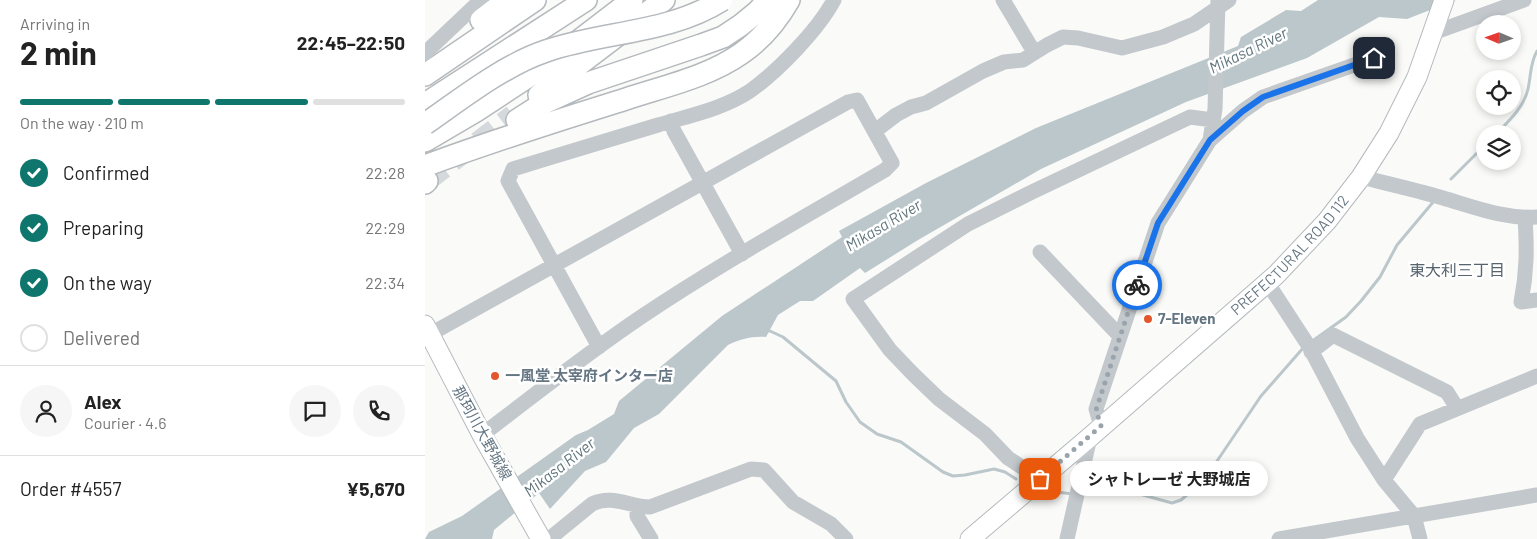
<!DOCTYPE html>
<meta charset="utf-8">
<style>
body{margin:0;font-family:Barlow,"Noto Sans JP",sans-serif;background:#f6f6f6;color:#222;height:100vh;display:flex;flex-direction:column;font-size:19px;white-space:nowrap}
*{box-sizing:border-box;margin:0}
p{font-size:16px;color:#767676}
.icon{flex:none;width:28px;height:28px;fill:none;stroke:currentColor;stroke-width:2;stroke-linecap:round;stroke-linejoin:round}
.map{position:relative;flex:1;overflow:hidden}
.drawer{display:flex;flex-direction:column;background:#fff;width:425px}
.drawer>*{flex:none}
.needle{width:32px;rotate:272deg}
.fabs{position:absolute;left:1051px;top:15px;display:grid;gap:10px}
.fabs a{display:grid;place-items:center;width:45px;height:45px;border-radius:50%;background:#fff;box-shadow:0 2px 8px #0003;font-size:25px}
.pin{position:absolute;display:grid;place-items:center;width:42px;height:42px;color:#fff;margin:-21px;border-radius:10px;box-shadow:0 2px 8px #0006}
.courier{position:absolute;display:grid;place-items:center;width:50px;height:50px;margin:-25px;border:4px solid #1a73e8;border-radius:50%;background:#fff;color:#222;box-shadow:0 1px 6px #0007}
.bubble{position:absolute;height:35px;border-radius:18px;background:#fff;box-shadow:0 2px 8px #0003;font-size:16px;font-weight:700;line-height:35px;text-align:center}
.headline em{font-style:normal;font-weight:700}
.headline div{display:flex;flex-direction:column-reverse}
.headline{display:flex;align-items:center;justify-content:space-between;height:85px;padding:0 20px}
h1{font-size:32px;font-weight:700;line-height:38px}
.bar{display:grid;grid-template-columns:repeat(4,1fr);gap:8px 5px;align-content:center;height:60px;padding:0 20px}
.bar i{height:6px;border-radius:4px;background:#e0e0e0}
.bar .selected{background:#0f766e}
.bar p{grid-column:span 4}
.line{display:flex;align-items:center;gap:12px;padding:0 20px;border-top:1px solid #e0e0e0}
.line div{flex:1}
.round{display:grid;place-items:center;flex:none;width:52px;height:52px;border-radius:26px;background:#f6f6f6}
ol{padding:0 20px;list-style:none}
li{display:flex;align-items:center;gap:15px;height:55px}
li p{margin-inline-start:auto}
li .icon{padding:5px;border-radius:50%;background:#0f766e;color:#fff;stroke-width:4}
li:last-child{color:#767676}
li i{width:28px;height:28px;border:2px solid #e0e0e0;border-radius:50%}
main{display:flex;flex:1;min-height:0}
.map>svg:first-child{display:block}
.water{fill:#bbc7cb}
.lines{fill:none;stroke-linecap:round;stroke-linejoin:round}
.stream{stroke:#bbc7cb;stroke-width:3}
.highway-tunnel{stroke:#d5d9db;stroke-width:21;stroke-dasharray:21 11;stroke-linecap:butt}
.major-casing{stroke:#b5babe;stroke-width:21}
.highway-casing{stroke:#b4b9bd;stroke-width:24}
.minor{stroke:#c3c8cc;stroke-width:15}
.major{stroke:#fff;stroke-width:19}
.highway{stroke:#fff;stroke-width:21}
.highway-bridge-casing{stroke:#b4b9bd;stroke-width:24;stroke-linecap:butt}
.highway-bridge{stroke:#fff;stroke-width:21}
.done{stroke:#99a4ac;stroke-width:5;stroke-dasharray:0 9}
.route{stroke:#1a73e8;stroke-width:6}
.poi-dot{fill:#e4572e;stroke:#fff;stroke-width:2}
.labels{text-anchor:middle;stroke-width:5;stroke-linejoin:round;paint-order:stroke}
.street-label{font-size:15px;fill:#657683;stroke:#fff}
.poi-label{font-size:15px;font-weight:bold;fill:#657683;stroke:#fff;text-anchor:start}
.water-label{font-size:16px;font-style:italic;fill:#60757c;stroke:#fff}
.neighbourhood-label{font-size:16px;fill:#57646e;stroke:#fff}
</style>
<main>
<section class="drawer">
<div class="headline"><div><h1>2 min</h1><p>Arriving in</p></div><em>22:45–22:50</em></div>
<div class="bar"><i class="selected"></i><i class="selected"></i><i class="selected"></i><i></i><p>On the way · 210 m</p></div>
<ol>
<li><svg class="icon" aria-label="check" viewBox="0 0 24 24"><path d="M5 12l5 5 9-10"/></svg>Confirmed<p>22:28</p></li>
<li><svg class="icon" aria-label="check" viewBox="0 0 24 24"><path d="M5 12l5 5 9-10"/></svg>Preparing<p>22:29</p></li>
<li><svg class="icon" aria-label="check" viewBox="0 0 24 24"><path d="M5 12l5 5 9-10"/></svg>On the way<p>22:34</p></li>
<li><i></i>Delivered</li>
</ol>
<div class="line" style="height:90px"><a class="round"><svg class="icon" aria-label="person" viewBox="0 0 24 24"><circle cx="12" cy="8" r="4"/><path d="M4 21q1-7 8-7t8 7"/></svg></a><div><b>Alex</b><p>Courier · 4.6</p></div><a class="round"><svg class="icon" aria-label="chat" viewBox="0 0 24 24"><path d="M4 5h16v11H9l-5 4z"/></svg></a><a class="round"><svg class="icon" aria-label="phone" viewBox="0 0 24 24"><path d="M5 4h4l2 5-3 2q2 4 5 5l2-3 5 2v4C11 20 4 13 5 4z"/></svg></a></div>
<div class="line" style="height:65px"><div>Order #4557</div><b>¥5,670</b></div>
</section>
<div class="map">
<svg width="1112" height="539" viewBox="0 0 1112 539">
<rect width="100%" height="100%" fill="#fafaf8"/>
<!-- water -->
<path class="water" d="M 893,0 L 1031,0 L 982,19 L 954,17 L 882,58 L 761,102 L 616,169 L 493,240 L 440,273 L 435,268 L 388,301 L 375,301 L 353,315 L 341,337 C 326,336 316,339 303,345 L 234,414 L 209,428 L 181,462 L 160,471 L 125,509 L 114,493 L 69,530 L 67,539 L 0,539 L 4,532 L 37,516 L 151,435 L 163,430 L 189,414 L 194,401 L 297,316 L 417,237 L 414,231 L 501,183 L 611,128 L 813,46 L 816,37 L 861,10 L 876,11 Z"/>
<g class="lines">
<!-- stream -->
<path class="stream" d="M 1071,134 C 1084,121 1099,107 1103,89 C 1106,76 1105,63 1112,51
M 1026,179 L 1060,145
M 341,331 L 345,331 L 358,337 L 411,381 L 421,402 L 435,422 L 452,434 L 476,442 L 518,472 L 528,476 L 540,475 L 569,469 L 580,472 L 591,479
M 886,342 L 921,317 L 936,301 L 955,277 L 972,245 L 1009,201
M 623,491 L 648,494
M 657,494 L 700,490 L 747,503 L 756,500 L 763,494 L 790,464 L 836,396 L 879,347"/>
<!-- highway-tunnel -->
<path class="highway-tunnel" d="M 2,181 L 88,115"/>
<!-- major casing -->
<g class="major-casing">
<g id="major">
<path d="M 0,325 L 57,435 L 116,539"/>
<path id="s1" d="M 545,539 L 665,437 L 851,275 L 902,221 L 936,177 L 964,133 L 992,77 L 1019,0"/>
</g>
</g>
<!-- highway casing -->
<g class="highway-casing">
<path id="highway" d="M 56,20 L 82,0
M 0,75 L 110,0
M 114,95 L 239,0
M 0,104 L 161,0
M 92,120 L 117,104 L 163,83 L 276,45 L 298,37 L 316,25 L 333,11 L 343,0
M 0,141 L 51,111 L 130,59 L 207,0
M 0,166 C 66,141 134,120 201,99 C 240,86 283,77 317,53 C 337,39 352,21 364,0
M 0,183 L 2,181"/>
</g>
<!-- minor -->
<path class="minor" d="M 578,0 L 609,52
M 1008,33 L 1099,0
M 0,53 L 56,0
M 246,121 L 249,131 L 317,254
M 450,131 L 471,115 L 486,107 L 501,103 L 558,71 L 579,62 L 598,60 L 622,45 L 638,37 L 653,38 L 697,48 L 738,37 L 769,24 L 804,0
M 785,140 L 818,111 L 838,97 L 949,58
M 936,177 C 964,184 991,190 1018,198 C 1049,207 1079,219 1112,217
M 1100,218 C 1102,248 1102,272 1096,302 L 1112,300
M 615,252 L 691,332 L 695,334
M 842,282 L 885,348 L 932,438 L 959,480 L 989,516 L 995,539
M 0,337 L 423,102 L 432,100 L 467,163 L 460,170 C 378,218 295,264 216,317 C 161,354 109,395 57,435
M 174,347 L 83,181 L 88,169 C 136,154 184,140 233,125 C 263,116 298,109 325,91 C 353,71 393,30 409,0
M 886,352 L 908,335 L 1022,392 L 1032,408
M 676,426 L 671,409 L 733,223 L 785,140 L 790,109 L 793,0
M 615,479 L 583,458 L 560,434 L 514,399 L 488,374 L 465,350 L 428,299 L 543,224 L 607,192 L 765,117 L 788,120
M 959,480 L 995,424 L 1112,376
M 212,506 L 212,516 L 226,539
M 124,539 L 167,504 C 187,494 205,507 225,507 L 326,469 L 339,470 L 368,502 L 406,524 L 421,539
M 642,539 L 665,437
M 854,539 L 1112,495"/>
<!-- major -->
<use href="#major" class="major"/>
<!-- highway -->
<use href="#highway" class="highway"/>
<!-- highway-bridge casing -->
<g class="highway-bridge-casing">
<path id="highway-bridge" d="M 0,124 C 36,99 79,65 121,51 C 179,31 243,34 297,0"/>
</g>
<!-- highway-bridge -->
<use href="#highway-bridge" class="highway-bridge"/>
</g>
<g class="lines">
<!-- done -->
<path class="done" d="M 615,479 L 676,426 L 671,410 L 712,285"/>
<!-- route -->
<path class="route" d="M 712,285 L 733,223 L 785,140 L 818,111 L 838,97 L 949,58"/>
</g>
<!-- markers -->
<g class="poi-dot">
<circle cx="723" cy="319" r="5"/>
<circle cx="70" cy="376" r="5"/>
</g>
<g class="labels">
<!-- street labels -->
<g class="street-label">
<text dy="5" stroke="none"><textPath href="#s1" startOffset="428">PREFECTURAL ROAD 112</textPath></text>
<text transform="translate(57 433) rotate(61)" y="5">那珂川大野城線</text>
</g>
<!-- poi labels -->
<g class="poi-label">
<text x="733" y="324">7-Eleven</text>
<text x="80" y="381">一風堂 太宰府インター店</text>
</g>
<!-- water labels -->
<g class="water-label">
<text transform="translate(823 50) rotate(-26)" y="6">Mikasa River</text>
<text transform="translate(458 225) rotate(-31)" y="6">Mikasa River</text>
<text transform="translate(134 467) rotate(-38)" y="6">Mikasa River</text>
</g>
<!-- neighbourhood labels -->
<g class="neighbourhood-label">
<text x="1032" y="276">東大利三丁目</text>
</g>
</g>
</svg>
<div class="fabs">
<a><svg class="needle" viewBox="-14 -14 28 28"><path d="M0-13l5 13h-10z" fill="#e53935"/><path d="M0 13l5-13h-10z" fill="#767676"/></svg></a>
<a><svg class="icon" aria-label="locate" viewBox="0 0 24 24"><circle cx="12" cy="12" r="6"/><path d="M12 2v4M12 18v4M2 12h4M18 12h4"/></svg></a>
<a><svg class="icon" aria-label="layers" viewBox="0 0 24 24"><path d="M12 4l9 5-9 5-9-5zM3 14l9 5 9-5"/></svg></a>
</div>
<div class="pin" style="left:615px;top:479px;background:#ea580c"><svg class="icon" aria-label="bag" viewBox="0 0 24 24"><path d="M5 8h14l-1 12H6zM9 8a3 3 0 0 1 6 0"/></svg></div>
<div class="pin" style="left:949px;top:58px;background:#1f2937"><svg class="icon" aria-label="home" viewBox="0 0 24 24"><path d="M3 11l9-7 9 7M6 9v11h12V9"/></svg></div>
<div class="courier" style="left:712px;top:285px"><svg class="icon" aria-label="bike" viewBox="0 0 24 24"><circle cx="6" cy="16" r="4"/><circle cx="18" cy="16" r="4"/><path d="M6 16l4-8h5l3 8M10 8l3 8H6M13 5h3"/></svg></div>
<div class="bubble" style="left:645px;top:461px;width:198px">シャトレーゼ 大野城店</div>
</div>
</main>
